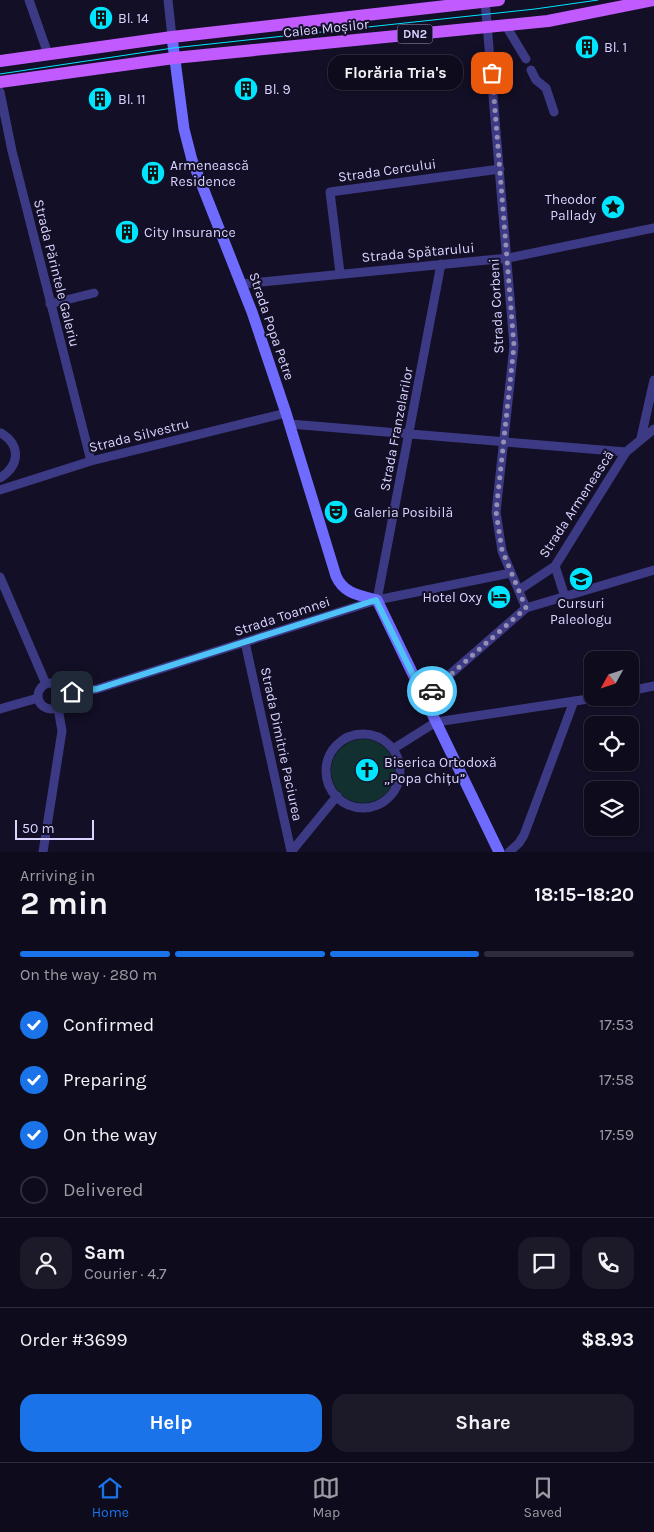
<!DOCTYPE html>
<meta charset="utf-8">
<style>
body{margin:0;font-family:Karla,sans-serif;background:#1c1929;color:#f1f3f6;height:100vh;display:flex;flex-direction:column;font-size:19px;white-space:nowrap}
*{box-sizing:border-box;margin:0}
p{font-size:16px;color:#9b9ba3}
.icon{flex:none;width:28px;height:28px;fill:none;stroke:currentColor;stroke-width:2;stroke-linecap:round;stroke-linejoin:round}
.map{position:relative;height:852px;overflow:hidden}
.drawer{display:flex;flex-direction:column;background:#0e0b1c;flex:1}
.drawer>*{flex:none}
.needle{width:32px;rotate:230deg}
.controls{position:absolute;left:584px;top:651px;display:grid;gap:10px}
.controls a{display:grid;place-items:center;width:55px;height:55px;border-radius:10px;background:#0e0b1c;box-shadow:0 1px 4px #0004,0 0 0 1px #2e2b3b;font-size:25px}
.scale{position:absolute;left:15px;bottom:12px;width:79px;box-sizing:border-box;padding-left:5px;border:2px solid #d9d4ff;border-top:0;font-size:14px;line-height:18px;white-space:nowrap;color:#d9d4ff;-webkit-text-stroke:4px #130f26;paint-order:stroke}
.pin{position:absolute;display:grid;place-items:center;width:42px;height:42px;color:#fff;margin:-21px;border-radius:10px;box-shadow:0 2px 8px #0006}
.courier{position:absolute;display:grid;place-items:center;width:50px;height:50px;margin:-25px;border:4px solid #4fc3f7;border-radius:50%;background:#fff;color:#222;box-shadow:0 1px 6px #0007}
.bubble{position:absolute;height:35px;border-radius:15px;background:#0e0b1c;box-shadow:0 1px 4px #0004,0 0 0 1px #2e2b3b;font-size:16px;font-weight:700;line-height:35px;text-align:center}
.headline em{font-style:normal;font-weight:700}
.headline div{display:flex;flex-direction:column-reverse}
.headline{display:flex;align-items:center;justify-content:space-between;height:85px;padding:0 20px}
h1{font-size:32px;font-weight:700;line-height:38px}
.bar{display:grid;grid-template-columns:repeat(4,1fr);gap:8px 5px;align-content:center;height:60px;padding:0 20px}
.bar i{height:6px;border-radius:4px;background:#2e2b3b}
.bar .selected{background:#1a73e8}
.bar p{grid-column:span 4}
.line{display:flex;align-items:center;gap:12px;padding:0 20px;border-top:1px solid #2e2b3b}
.line div{flex:1}
.round{display:grid;place-items:center;flex:none;width:52px;height:52px;border-radius:15px;background:#1c1929}
ol{padding:0 20px;list-style:none}
li{display:flex;align-items:center;gap:15px;height:55px}
li p{margin-inline-start:auto}
li .icon{padding:5px;border-radius:50%;background:#1a73e8;color:#fff;stroke-width:4}
li:last-child{color:#9b9ba3}
li i{width:28px;height:28px;border:2px solid #2e2b3b;border-radius:50%}
.button{display:flex;gap:10px;margin-top:auto;padding:10px 20px}
.button a{flex:1;height:58px;border-radius:15px;background:#1a73e8;color:#fff;font-size:20px;font-weight:700;line-height:58px;text-align:center}
.button a+a{background:#1c1929;color:#f1f3f6}
.menu{display:flex;justify-content:space-around;align-items:center;height:70px;border-top:1px solid #2e2b3b;background:#0e0b1c;font-size:14px;color:#9b9ba3}
.menu a{display:grid;justify-items:center;gap:2px}
.menu .selected{color:#1a73e8}
.map>svg:first-child{display:block}
.green{fill:#12302f}
.lines{fill:none;stroke-linecap:round;stroke-linejoin:round}
.street{stroke:#3d3a85;stroke-width:9}
.secondary{stroke:#6f6bff;stroke-width:11}
.primary{stroke:#c25bff;stroke-width:12}
.tram{stroke:#00e5ff;stroke-width:1}
.done{stroke:#948fb3;stroke-width:5;stroke-dasharray:0 9}
.route{stroke:#4fc3f7;stroke-width:6}
.labels{text-anchor:middle;stroke-width:4;stroke-linejoin:round;paint-order:stroke}
.shield{fill:#130f26;stroke:#9e99be;stroke-width:1}
.shield-label{font-size:12px;font-weight:bold;fill:#d9d4ff}
.poi-label{font-size:14px;fill:#d9d4ff;stroke:#130f26;text-anchor:start}
.street-label{font-size:14px;fill:#d9d4ff;stroke:#130f26}
</style>
<div class="map">
<svg width="654" height="852" viewBox="0 0 654 852">
<rect width="100%" height="100%" fill="#130f26"/>
<!-- green -->
<path class="green" d="M331 771a32 32 0 1 1 64 0a32 32 0 1 1-64 0Z"/>
<g class="lines">
<!-- street -->
<path class="street" d="M 29,0 L 48,54
M 168,0 L 172,37
M 485,0 L 514,346 L 496,512 L 502,551 L 526,608
M 506,26 L 526,59
M 531,70 L 536,80 L 546,88 L 554,112
M 0,92 L 12,151 L 91,461
M 340,273 L 330,192 L 500,169
M 242,284 L 508,258 L 654,228
M 50,304 L 94,293
M 290,424 L 626,452
M 641,438 L 654,380
M 0,478 C 19,466 22,446 1,433
M 0,490 L 91,461 L 286,413
M 555,566 L 565,597
M 0,577 L 46,684
M 519,590 L 555,566 L 626,452 L 654,429
M 377,600 L 441,264
M 245,642 L 291,851
M38 696a13 13 0 1 1 26 0a13 13 0 1 1-26 0Z
M 630,691 L 654,686
M 64,693 L 97,689 L 377,600 L 511,573
M 424,697 L 526,608 L 654,570
M 0,709 L 38,698
M326 771a37 37 0 1 1 74 0a37 37 0 1 1-74 0Z
M 393,749 L 436,722 L 595,698
M 43,852 L 62,731 L 58,708
M 291,852 L 337,796
M 509,852 L 519,843 L 524,835 L 574,701"/>
<!-- secondary -->
<path class="secondary" d="M 172,37 L 184,129 L 192,160 L 252,312 L 286,413 L 336,576 C 344,594 359,595 377,600 L 499,852"/>
<!-- primary -->
<path class="primary" d="M 0,61 L 172,37 L 499,0
M 0,82 L 174,58 L 548,21 L 654,0"/>
<!-- tram -->
<path class="tram" d="M 0,74 L 173,48 L 535,9 L 598,0"/>
</g>
<g class="lines">
<!-- done -->
<path class="done" d="M 432,691 L 526,608 L 502,550 L 496,512 L 514,346 L 492,73"/>
<!-- route -->
<path class="route" d="M 72,692 L 97,689 L 376,600 L 424,697 L 432,691"/>
</g>
<!-- icons -->
<defs>
<g id="building-disc" transform="scale(1.25)"><circle r="9.5" fill="#00e5ff" stroke="#130f26"/><path d="M-4-6H4V6H1V3H-1V6H-4ZM-2.5-4.3h1.7v1.8h-1.7ZM.8-4.3h1.7v1.8H.8ZM-2.5-1h1.7V.8h-1.7ZM.8-1h1.7V.8H.8Z" fill="#111"/></g>
<g id="sight-disc" transform="scale(1.25)"><circle r="9.5" fill="#00e5ff" stroke="#130f26"/><path d="M0-6L1.8-2.2L6-1.7L2.9 1.2L3.7 5.4L0 3.3L-3.7 5.4L-2.9 1.2L-6-1.7L-1.8-2.2Z" fill="#111"/></g>
<g id="theatre-disc" transform="scale(1.25)"><circle r="9.5" fill="#00e5ff" stroke="#130f26"/><path d="M-5-5.5Q0-4 5-5.5V0Q5 5 0 6Q-5 5-5 0ZM-3.3-2.5H-1v1.5H-3.3ZM1-2.5H3.3v1.5H1ZM-2.8 1Q0 5.5 2.8 1Z" fill="#111"/></g>
<g id="school-disc" transform="scale(1.25)"><circle r="9.5" fill="#00e5ff" stroke="#130f26"/><path d="M0-5L7-2L0 1L-7-2ZM-4 1L0 2.5L4 1V4Q0 6-4 4Z" fill="#111"/></g>
<g id="hotel-disc" transform="scale(1.25)"><circle r="9.5" fill="#00e5ff" stroke="#130f26"/><path d="M-6-4.5h1.5V1H6V5H4.5V3h-9V5H-6ZM-4 0a1.8 1.8 0 1 1 3.6 0ZM.5 0V-2.5h3Q6-2.5 6 0Z" fill="#111"/></g>
<g id="church-disc" transform="scale(1.25)"><circle r="9.5" fill="#00e5ff" stroke="#130f26"/><path d="M-1.2-6h2.4v3.5h3.3v2.4h-3.3V6h-2.4V-.1h-3.3v-2.4h3.3Z" fill="#111"/></g>
</defs>
<g fill-rule="evenodd">
<use href="#building-disc" x="101" y="18"/>
<use href="#building-disc" x="587" y="47"/>
<use href="#building-disc" x="246" y="89"/>
<use href="#building-disc" x="100" y="99"/>
<use href="#building-disc" x="153" y="173"/>
<use href="#sight-disc" x="613" y="207"/>
<use href="#building-disc" x="127" y="232"/>
<use href="#theatre-disc" x="336" y="512"/>
<use href="#school-disc" x="581" y="579"/>
<use href="#hotel-disc" x="499" y="597"/>
<use href="#church-disc" x="367" y="770"/>
</g>
<g class="labels">
<!-- shield labels -->
<rect class="shield" x="397.5" y="24.5" width="35" height="19" rx="4"/>
<g class="shield-label">
<text x="415" y="38">DN2</text>
</g>
<!-- poi labels -->
<g class="poi-label">
<text x="118" y="23">Bl. 14</text>
<text x="604" y="52">Bl. 1</text>
<text x="264" y="94">Bl. 9</text>
<text x="118" y="104">Bl. 11</text>
<text x="170" y="170">Armenească<tspan x="170" dy="16">Residence</tspan></text>
<text x="596" y="204" text-anchor="end">Theodor<tspan x="596" dy="16">Pallady</tspan></text>
<text x="144" y="237">City Insurance</text>
<text x="354" y="517">Galeria Posibilă</text>
<text x="482" y="602" text-anchor="end">Hotel Oxy</text>
<text x="581" y="608" text-anchor="middle">Cursuri<tspan x="581" dy="16">Paleologu</tspan></text>
<text x="384" y="767">Biserica Ortodoxă<tspan x="384" dy="16">„Popa Chițu”</tspan></text>
</g>
<!-- street labels -->
<g class="street-label">
<text transform="translate(326 28) rotate(-6)" y="5">Calea Moșilor</text>
<text transform="translate(387 170) rotate(-8)" y="5">Strada Cercului</text>
<text transform="translate(418 252) rotate(-5)" y="5">Strada Spătarului</text>
<text transform="translate(57 273) rotate(76)" y="5">Strada Părintele Galeriu</text>
<text transform="translate(496 306) rotate(-93)" y="5">Strada Corbeni</text>
<text transform="translate(272 326) rotate(71)" y="5">Strada Popa Petre</text>
<text transform="translate(396 429) rotate(-79)" y="5">Strada Franzelarilor</text>
<text transform="translate(139 435) rotate(-14)" y="5">Strada Silvestru</text>
<text transform="translate(576 504) rotate(-57)" y="5">Strada Armenească</text>
<text transform="translate(282 616) rotate(-18)" y="5">Strada Toamnei</text>
<text transform="translate(282 744) rotate(78)" y="5">Strada Dimitrie Paciurea</text>
</g>
</g>
</svg>
<div class="controls">
<a><svg class="needle" viewBox="-14 -14 28 28"><path d="M0-13l5 13h-10z" fill="#e53935"/><path d="M0 13l5-13h-10z" fill="#9b9ba3"/></svg></a>
<a><svg class="icon" aria-label="locate" viewBox="0 0 24 24"><circle cx="12" cy="12" r="6"/><path d="M12 2v4M12 18v4M2 12h4M18 12h4"/></svg></a>
<a><svg class="icon" aria-label="layers" viewBox="0 0 24 24"><path d="M12 4l9 5-9 5-9-5zM3 14l9 5 9-5"/></svg></a>
</div>
<div class="scale">50 m</div>
<div class="pin" style="left:492px;top:73px;background:#ea580c"><svg class="icon" aria-label="bag" viewBox="0 0 24 24"><path d="M5 8h14l-1 12H6zM9 8a3 3 0 0 1 6 0"/></svg></div>
<div class="pin" style="left:72px;top:692px;background:#1f2937"><svg class="icon" aria-label="home" viewBox="0 0 24 24"><path d="M3 11l9-7 9 7M6 9v11h12V9"/></svg></div>
<div class="courier" style="left:432px;top:691px"><svg class="icon" aria-label="car" viewBox="0 0 24 24"><path d="M5 17H2v-5l4-1 3-4h7l3 4 3 1v5h-3M9 17h6M6 11h13"/><circle cx="7" cy="17" r="2"/><circle cx="17" cy="17" r="2"/></svg></div>
<div class="bubble" style="left:328px;top:55px;width:135px">Florăria Tria's</div>
</div>
<section class="drawer">
<div class="headline"><div><h1>2 min</h1><p>Arriving in</p></div><em>18:15–18:20</em></div>
<div class="bar"><i class="selected"></i><i class="selected"></i><i class="selected"></i><i></i><p>On the way · 280 m</p></div>
<ol>
<li><svg class="icon" aria-label="check" viewBox="0 0 24 24"><path d="M5 12l5 5 9-10"/></svg>Confirmed<p>17:53</p></li>
<li><svg class="icon" aria-label="check" viewBox="0 0 24 24"><path d="M5 12l5 5 9-10"/></svg>Preparing<p>17:58</p></li>
<li><svg class="icon" aria-label="check" viewBox="0 0 24 24"><path d="M5 12l5 5 9-10"/></svg>On the way<p>17:59</p></li>
<li><i></i>Delivered</li>
</ol>
<div class="line" style="height:90px"><a class="round"><svg class="icon" aria-label="person" viewBox="0 0 24 24"><circle cx="12" cy="8" r="4"/><path d="M4 21q1-7 8-7t8 7"/></svg></a><div><b>Sam</b><p>Courier · 4.7</p></div><a class="round"><svg class="icon" aria-label="chat" viewBox="0 0 24 24"><path d="M4 5h16v11H9l-5 4z"/></svg></a><a class="round"><svg class="icon" aria-label="phone" viewBox="0 0 24 24"><path d="M5 4h4l2 5-3 2q2 4 5 5l2-3 5 2v4C11 20 4 13 5 4z"/></svg></a></div>
<div class="line" style="height:65px"><div>Order #3699</div><b>$8.93</b></div>
<div class="button"><a>Help</a><a>Share</a></div>
</section>
<nav class="menu">
<a class="selected"><svg class="icon" aria-label="home" viewBox="0 0 24 24"><path d="M3 11l9-7 9 7M6 9v11h12V9"/></svg>Home</a>
<a><svg class="icon" aria-label="map" viewBox="0 0 24 24"><path d="M3 6l6-2 6 2 6-2v14l-6 2-6-2-6 2zM9 4v14M15 6v14"/></svg>Map</a>
<a><svg class="icon" aria-label="saved" viewBox="0 0 24 24"><path d="M7 4h10v16l-5-4-5 4z"/></svg>Saved</a>
</nav>
